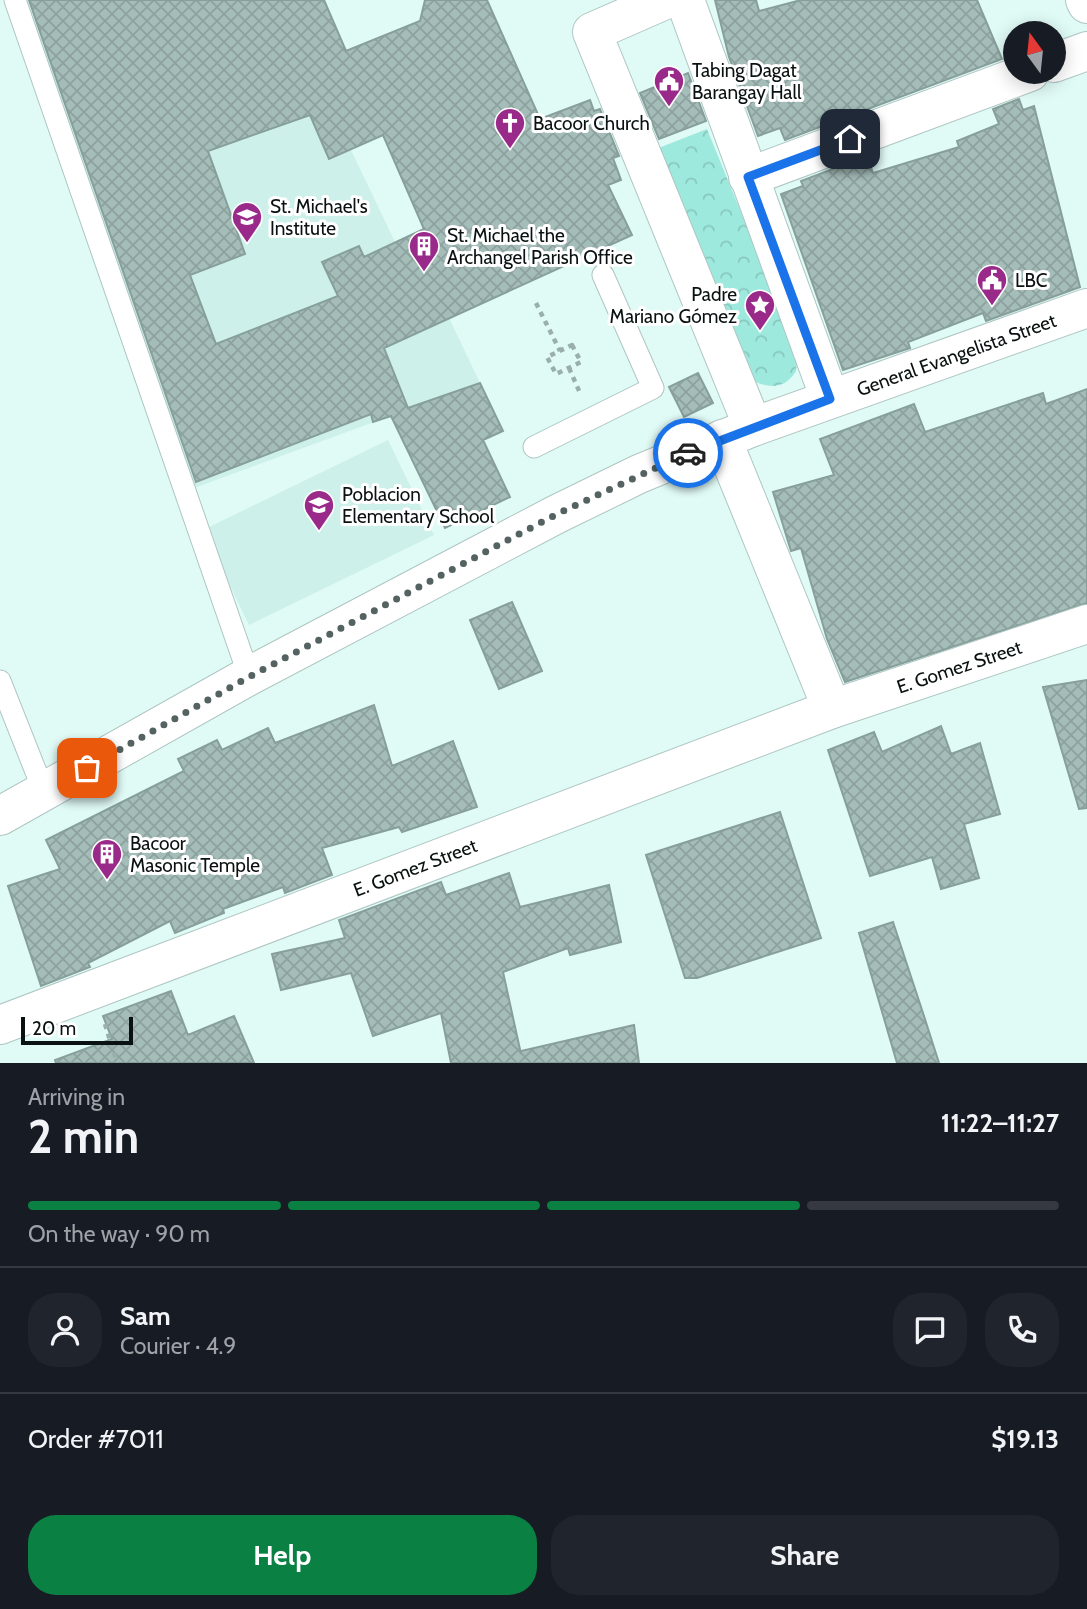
<!DOCTYPE html>
<meta charset="utf-8">
<style>
body{margin:0;font-family:Cabin,sans-serif;background:#20242c;color:#f1f3f6;height:100vh;display:flex;flex-direction:column;font-size:26px;white-space:nowrap}
*{box-sizing:border-box;margin:0}
p{font-size:23px;color:#9ea1a6}
.icon{flex:none;width:38px;height:38px;fill:none;stroke:currentColor;stroke-width:2;stroke-linecap:round;stroke-linejoin:round}
.map{position:relative;height:1063px;overflow:hidden}
.panel{display:flex;flex-direction:column;background:#171b24;flex:1}
.panel>*{flex:none}
.needle{width:46px;rotate:345deg}
.tools{position:absolute;left:1003px;top:21px;display:grid;gap:14px}
.tools a{display:grid;place-items:center;width:63px;height:63px;border-radius:50%;background:#171b24;box-shadow:0 4px 18px #0003;font-size:35px}
.scale{position:absolute;left:21px;bottom:18px;width:112px;box-sizing:border-box;padding-left:7px;border:4px solid #091211;border-top:0;font-size:19px;line-height:24px;white-space:nowrap;color:#091211;-webkit-text-stroke:5px #fff;paint-order:stroke}
.pin{position:absolute;display:grid;place-items:center;width:60px;height:60px;color:#fff;margin:-30px;border-radius:14px;box-shadow:0 4px 10px #0006}
.courier{position:absolute;display:grid;place-items:center;width:70px;height:70px;margin:-35px;border:5px solid #1a73e8;border-radius:50%;background:#fff;color:#222;box-shadow:0 2px 9px #0007}
.summary em{font-style:normal;font-weight:700}
.summary div{display:flex;flex-direction:column-reverse}
.summary{display:flex;align-items:center;justify-content:space-between;height:119px;padding:0 28px}
h1{font-size:46px;font-weight:700;line-height:52px}
.bar{display:grid;grid-template-columns:repeat(4,1fr);gap:10px 7px;align-content:center;height:84px;padding:0 28px}
.bar i{height:9px;border-radius:5px;background:#363941}
.bar .on{background:#0b8043}
.bar p{grid-column:span 4}
.line{display:flex;align-items:center;gap:18px;padding:0 28px;border-top:2px solid #363941}
.line div{flex:1}
.round{display:grid;place-items:center;flex:none;width:74px;height:74px;border-radius:28px;background:#20242c}
.action{display:flex;gap:14px;margin-top:auto;padding:14px 28px}
.action a{flex:1;height:80px;border-radius:28px;background:#0b8043;color:#fff;font-size:28px;font-weight:700;line-height:80px;text-align:center}
.action a+a{background:#20242c;color:#f1f3f6}
.map>svg:first-child{display:block}
.built{fill:#cdf0ea}
.park{fill:url(#park-crowns)}
.building{fill:url(#building-cross-hatch);stroke:#879f9b;stroke-width:2;fill-rule:evenodd}
.lines{fill:none;stroke-linecap:round;stroke-linejoin:round}
.lane-casing{stroke:#aec6c2;stroke-width:23}
.street-casing{stroke:#aec6c2;stroke-width:40}
.secondary-casing{stroke:#aec6c2;stroke-width:40}
.path{stroke:#9aafac;stroke-width:4.5;stroke-dasharray:5 5;stroke-linecap:butt}
.lane{stroke:#fff;stroke-width:21}
.street{stroke:#fff;stroke-width:38}
.secondary{stroke:#fff;stroke-width:38}
.done{stroke:#546361;stroke-width:7;stroke-dasharray:0 12.6}
.route{stroke:#1a73e8;stroke-width:9}
.labels{text-anchor:middle;stroke-width:6;stroke-linejoin:round;paint-order:stroke}
.poi-label{font-size:19px;fill:#091211;stroke:#fff;text-anchor:start}
.street-label{font-size:19px;fill:#091211;stroke:#fff}
</style>
<div class="map">
<svg width="1087" height="1063" viewBox="0 0 1087 1063">
<defs>
<pattern id="park-crowns" width="20" height="18" patternUnits="userSpaceOnUse" patternTransform="scale(1.75)"><rect width="20" height="18" fill="#9ee9de"/><path d="M2 6a3 3 0 1 1 6 0M12 15a3 3 0 1 1 6 0" fill="none" stroke="#87c7bd"/></pattern>
<pattern id="building-cross-hatch" width="8" height="8" patternUnits="userSpaceOnUse" patternTransform="scale(1.75)"><rect width="8" height="8" fill="#a5bdb9"/><path d="M0 0l8 8M0 8l8-8" fill="none" stroke="#8da19e"/></pattern>
</defs>
<rect width="100%" height="100%" fill="#e0faf6"/>
<!-- built -->
<path class="built" d="M 18,0 L 324,0 L 383,135 L 351,150 L 395,242 L 364,257 L 358,246 L 323,263 L 366,357 L 449,318 L 480,383 L 186,491 Z
M 388,440 L 434,535 L 249,625 L 203,530 Z"/>
<!-- park -->
<path class="park" d="M 707,129 L 798,352 L 796,371 C 785,389 770,389 751,380 L 656,149 Z"/>
<!-- building -->
<path class="building" d="M 29,0 L 324,0 L 346,51 L 420,21 L 425,0 L 487,0 L 540,119 L 590,100 L 594,111 L 600,109 L 619,156 L 613,158 L 621,180 L 608,185 L 632,235 L 384,348 L 408,408 L 480,383 L 503,431 L 483,440 L 510,497 L 445,528 L 391,416 L 373,422 L 371,414 L 196,482 ZM 310,115 L 329,159 L 383,135 L 424,229 L 364,257 L 359,246 L 322,262 L 338,296 L 216,344 L 190,275 L 245,254 L 208,151 Z
M 715,0 L 756,0 L 759,11 L 801,0 L 977,0 L 1002,59 L 785,140 L 780,128 L 758,136 L 729,57 Z
M 688,73 L 706,121 L 659,139 L 640,93 Z
M 1019,99 L 1023,110 L 1034,106 L 1080,287 L 986,321 L 983,313 L 908,342 L 910,348 L 843,370 L 781,194 L 803,186 L 801,181 L 867,156 L 873,173 L 959,147 L 957,141 L 999,124 L 993,109 Z
M 698,373 L 713,403 L 684,417 L 669,387 Z
M 1087,389 L 1087,603 L 845,682 L 827,639 L 801,548 L 791,551 L 773,492 L 834,475 L 820,439 L 914,404 L 925,432 L 1043,393 L 1046,404 Z
M 512,602 L 542,671 L 499,689 L 470,620 Z
M 1087,680 L 1087,808 L 1079,809 L 1043,687 Z
M 374,705 L 392,766 L 453,741 L 477,807 L 402,832 L 399,827 L 322,848 L 332,875 L 285,893 L 283,887 L 223,909 L 224,913 L 175,933 L 170,921 L 88,963 L 90,967 L 41,986 L 8,886 L 60,869 L 46,840 L 184,771 L 178,759 L 217,740 L 222,750 L 268,728 L 275,743 Z
M 941,726 L 951,754 L 980,743 L 1000,814 L 964,824 L 979,878 L 941,889 L 932,857 L 870,876 L 828,750 L 874,732 L 882,752 Z
M 780,812 L 821,938 L 697,978 L 685,978 L 646,855 Z
M 509,873 L 520,907 L 609,885 L 621,942 L 570,955 L 568,948 L 503,972 L 521,1054 L 521,1051 L 634,1025 L 639,1063 L 451,1063 L 441,1013 L 373,1036 L 351,973 L 281,990 L 272,954 L 345,938 L 339,920 L 441,882 L 446,895 Z
M 893,922 L 923,1013 L 939,1063 L 897,1063 L 859,933 Z
M 171,991 L 188,1035 L 234,1016 L 254,1063 L 56,1063 L 55,1060 L 112,1039 L 103,1016 Z"/>
<g class="lines">
<!-- lane casing -->
<g class="lane-casing">
<path id="lane" d="M 15,0 L 249,676
M 534,447 L 653,388 L 603,275
M 0,681 L 44,792"/>
</g>
<!-- street casing -->
<g class="street-casing">
<g id="street">
<path d="M 665,0 L 592,32 L 753,427"/>
<path d="M 685,0 L 830,399"/>
<path d="M 1085,0 L 1087,4"/>
<path d="M 1054,63 L 1087,51"/>
<path d="M 748,177 L 1030,72"/>
<path d="M 722,439 L 832,709"/>
<path id="s1" d="M 0,1025 L 832,709 L 1087,624"/>
</g>
</g>
<!-- secondary casing -->
<g class="secondary-casing">
<g id="secondary">
<path id="s2" d="M 0,816 L 249,676 L 557,514 L 639,474 L 753,427 L 1087,308"/>
</g>
</g>
<!-- path -->
<path class="path" d="M 536,303 L 560,351
M 572,345 L 581,362 L 556,374 L 547,357 Z
M 569,368 L 580,393
M 105,1024 L 117,1063"/>
<!-- lane -->
<use href="#lane" class="lane"/>
<!-- street -->
<use href="#street" class="street"/>
<!-- secondary -->
<use href="#secondary" class="secondary"/>
</g>
<g class="lines">
<!-- done -->
<path class="done" d="M 87,768 L 249,677 L 557,514 L 688,453"/>
<!-- route -->
<path class="route" d="M 688,453 L 830,399 L 748,177 L 850,139"/>
</g>
<!-- icons -->
<defs>
<g id="civic-pin" transform="scale(1.575)"><path d="M0 17L-7.5 6A9.5 9.5 0 1 1 7.5 6Z" fill="#9a2a89" stroke="#fff"/><path d="M-.6-6.5H3V-4.5H.6V-3L4-1V1h2V6H-6V1h2V-1L-.6-3ZM-1.2 2.5V6h2.4V2.5Z" fill="#fff"/></g>
<g id="church-pin" transform="scale(1.575)"><path d="M0 17L-7.5 6A9.5 9.5 0 1 1 7.5 6Z" fill="#9a2a89" stroke="#fff"/><path d="M-1.2-6h2.4v3.5h3.3v2.4h-3.3V6h-2.4V-.1h-3.3v-2.4h3.3Z" fill="#fff"/></g>
<g id="school-pin" transform="scale(1.575)"><path d="M0 17L-7.5 6A9.5 9.5 0 1 1 7.5 6Z" fill="#9a2a89" stroke="#fff"/><path d="M0-5L7-2L0 1L-7-2ZM-4 1L0 2.5L4 1V4Q0 6-4 4Z" fill="#fff"/></g>
<g id="building-pin" transform="scale(1.575)"><path d="M0 17L-7.5 6A9.5 9.5 0 1 1 7.5 6Z" fill="#9a2a89" stroke="#fff"/><path d="M-4-6H4V6H1V3H-1V6H-4ZM-2.5-4.3h1.7v1.8h-1.7ZM.8-4.3h1.7v1.8H.8ZM-2.5-1h1.7V.8h-1.7ZM.8-1h1.7V.8H.8Z" fill="#fff"/></g>
<g id="sight-pin" transform="scale(1.575)"><path d="M0 17L-7.5 6A9.5 9.5 0 1 1 7.5 6Z" fill="#9a2a89" stroke="#fff"/><path d="M0-6L1.8-2.2L6-1.7L2.9 1.2L3.7 5.4L0 3.3L-3.7 5.4L-2.9 1.2L-6-1.7L-1.8-2.2Z" fill="#fff"/></g>
</defs>
<g fill-rule="evenodd">
<use href="#civic-pin" x="669" y="81"/>
<use href="#church-pin" x="510" y="123"/>
<use href="#school-pin" x="247" y="217"/>
<use href="#building-pin" x="424" y="246"/>
<use href="#civic-pin" x="992" y="280"/>
<use href="#sight-pin" x="760" y="305"/>
<use href="#school-pin" x="319" y="505"/>
<use href="#building-pin" x="107" y="854"/>
</g>
<g class="labels">
<!-- poi labels -->
<g class="poi-label">
<text x="692" y="77">Tabing Dagat<tspan x="692" dy="22">Barangay Hall</tspan></text>
<text x="533" y="130">Bacoor Church</text>
<text x="270" y="213">St. Michael's<tspan x="270" dy="22">Institute</tspan></text>
<text x="447" y="242">St. Michael the<tspan x="447" dy="22">Archangel Parish Office</tspan></text>
<text x="1015" y="287">LBC</text>
<text x="737" y="301" text-anchor="end">Padre<tspan x="737" dy="22">Mariano Gómez</tspan></text>
<text x="342" y="501">Poblacion<tspan x="342" dy="22">Elementary School</tspan></text>
<text x="130" y="850">Bacoor<tspan x="130" dy="22">Masonic Temple</tspan></text>
</g>
<!-- street labels -->
<g class="street-label">
<text dy="7" stroke="none"><textPath href="#s2" startOffset="1064">General Evangelista Street</textPath></text>
<text dy="7" stroke="none"><textPath href="#s1" startOffset="1024">E. Gomez Street</textPath></text>
<text dy="7" stroke="none"><textPath href="#s1" startOffset="444">E. Gomez Street</textPath></text>
</g>
</g>
</svg>
<div class="tools">
<a><svg class="needle" viewBox="-14 -14 28 28"><path d="M0-13l5 13h-10z" fill="#e53935"/><path d="M0 13l5-13h-10z" fill="#9ea1a6"/></svg></a>
</div>
<div class="scale">20 m</div>
<div class="pin" style="left:87px;top:768px;background:#ea580c"><svg class="icon" aria-label="bag" viewBox="0 0 24 24"><path d="M5 8h14l-1 12H6zM9 8a3 3 0 0 1 6 0"/></svg></div>
<div class="pin" style="left:850px;top:139px;background:#1f2937"><svg class="icon" aria-label="home" viewBox="0 0 24 24"><path d="M3 11l9-7 9 7M6 9v11h12V9"/></svg></div>
<div class="courier" style="left:688px;top:453px"><svg class="icon" aria-label="car" viewBox="0 0 24 24"><path d="M5 17H2v-5l4-1 3-4h7l3 4 3 1v5h-3M9 17h6M6 11h13"/><circle cx="7" cy="17" r="2"/><circle cx="17" cy="17" r="2"/></svg></div>
</div>
<section class="panel">
<div class="summary"><div><h1>2 min</h1><p>Arriving in</p></div><em>11:22–11:27</em></div>
<div class="bar"><i class="on"></i><i class="on"></i><i class="on"></i><i></i><p>On the way · 90 m</p></div>
<div class="line" style="height:126px"><a class="round"><svg class="icon" aria-label="person" viewBox="0 0 24 24"><circle cx="12" cy="8" r="4"/><path d="M4 21q1-7 8-7t8 7"/></svg></a><div><b>Sam</b><p>Courier · 4.9</p></div><a class="round"><svg class="icon" aria-label="chat" viewBox="0 0 24 24"><path d="M4 5h16v11H9l-5 4z"/></svg></a><a class="round"><svg class="icon" aria-label="phone" viewBox="0 0 24 24"><path d="M5 4h4l2 5-3 2q2 4 5 5l2-3 5 2v4C11 20 4 13 5 4z"/></svg></a></div>
<div class="line" style="height:91px"><div>Order #7011</div><b>$19.13</b></div>
<div class="action"><a>Help</a><a>Share</a></div>
</section>
